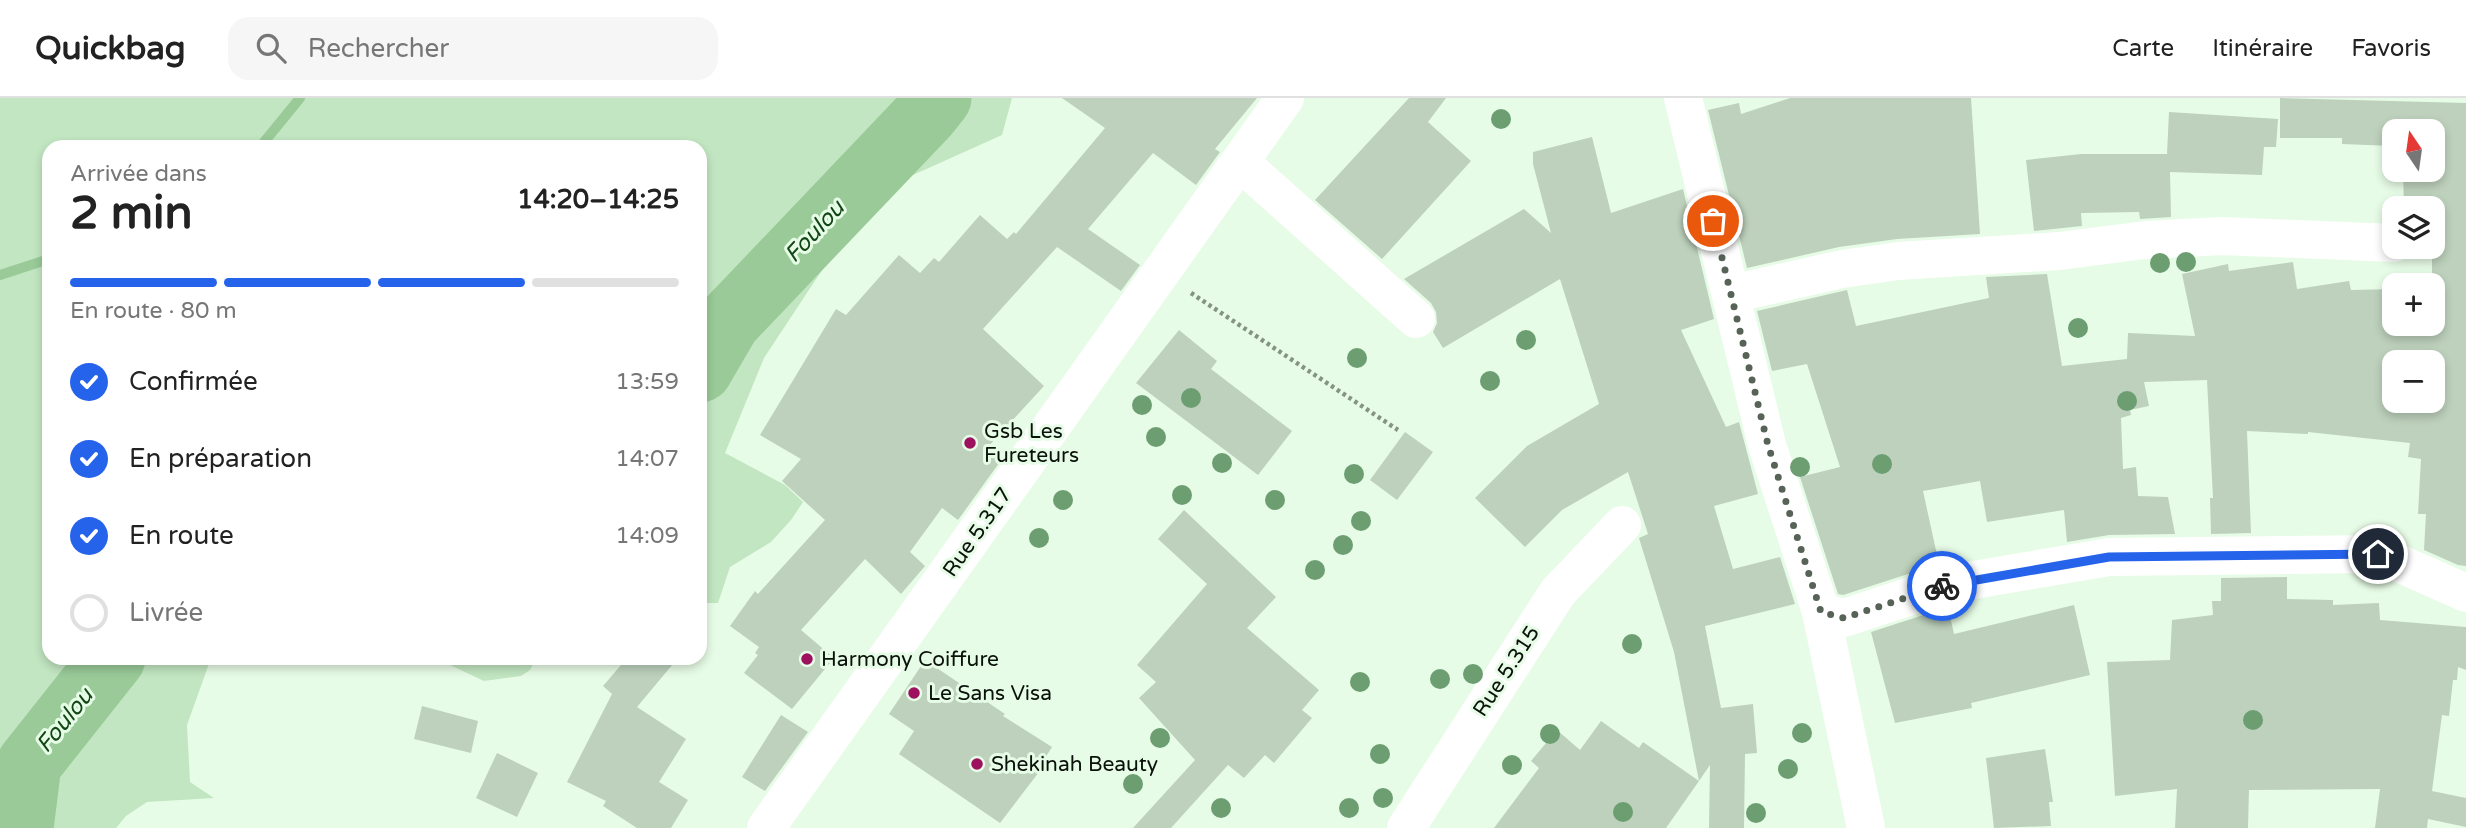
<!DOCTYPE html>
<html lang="fr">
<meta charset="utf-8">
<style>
body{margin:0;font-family:"Varela Round",sans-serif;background:#f6f6f6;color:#222;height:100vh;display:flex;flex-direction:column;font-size:26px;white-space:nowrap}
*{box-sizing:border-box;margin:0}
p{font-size:23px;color:#767676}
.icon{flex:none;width:38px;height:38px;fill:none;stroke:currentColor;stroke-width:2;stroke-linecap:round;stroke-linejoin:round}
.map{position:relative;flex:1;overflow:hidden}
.sheet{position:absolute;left:42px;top:42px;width:665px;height:525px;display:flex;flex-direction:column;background:#fff;border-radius:21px;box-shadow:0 4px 10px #0003}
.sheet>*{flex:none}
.needle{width:46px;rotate:347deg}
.buttons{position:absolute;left:2382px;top:21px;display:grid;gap:14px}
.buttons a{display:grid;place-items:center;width:63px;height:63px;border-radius:14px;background:#fff;box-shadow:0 4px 10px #0003;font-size:35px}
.pin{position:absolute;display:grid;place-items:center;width:60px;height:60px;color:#fff;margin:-30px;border:4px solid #fff;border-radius:50%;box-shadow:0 2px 7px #0007}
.courier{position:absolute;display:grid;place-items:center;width:70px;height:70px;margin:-35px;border:5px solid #2563eb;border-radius:50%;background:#fff;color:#222;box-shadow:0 2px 9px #0007}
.overview em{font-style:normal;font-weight:700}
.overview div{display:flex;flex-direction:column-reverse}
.overview{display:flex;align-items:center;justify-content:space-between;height:119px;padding:0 28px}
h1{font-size:46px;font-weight:700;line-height:52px}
.bar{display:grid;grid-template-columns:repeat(4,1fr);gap:10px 7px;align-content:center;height:84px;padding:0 28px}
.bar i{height:9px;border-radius:5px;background:#e0e0e0}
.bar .current{background:#2563eb}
.bar p{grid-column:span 4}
ol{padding:0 28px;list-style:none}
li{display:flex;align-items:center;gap:21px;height:77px}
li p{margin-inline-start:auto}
li .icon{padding:7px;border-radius:50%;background:#2563eb;color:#fff;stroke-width:4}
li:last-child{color:#767676}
li i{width:38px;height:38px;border:4px solid #e0e0e0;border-radius:50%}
header{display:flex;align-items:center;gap:42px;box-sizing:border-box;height:98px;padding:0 35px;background:#fff;border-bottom:2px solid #e0e0e0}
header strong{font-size:33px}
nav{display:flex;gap:38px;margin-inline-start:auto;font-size:24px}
.search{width:490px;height:63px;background:#f6f6f6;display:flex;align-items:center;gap:18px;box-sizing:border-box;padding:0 24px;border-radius:21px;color:#767676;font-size:26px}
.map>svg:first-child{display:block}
.green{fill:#c2e6c1}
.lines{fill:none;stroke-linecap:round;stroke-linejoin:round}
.stream{stroke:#99ca98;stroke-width:10}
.river{stroke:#99ca98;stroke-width:65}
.building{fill:#bdd1bc;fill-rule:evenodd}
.path{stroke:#849384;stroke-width:4.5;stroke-dasharray:3.5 3.5;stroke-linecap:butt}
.minor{stroke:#fff;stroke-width:38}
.tree{fill:#6d9e72}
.done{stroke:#576357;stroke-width:7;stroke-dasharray:0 12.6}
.route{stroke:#2563eb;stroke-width:9}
.poi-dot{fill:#9d115f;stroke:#e7fce6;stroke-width:2.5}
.labels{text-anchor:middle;stroke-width:6;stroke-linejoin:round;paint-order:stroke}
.poi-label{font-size:21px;fill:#0a110a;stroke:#e7fce6;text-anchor:start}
.street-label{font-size:21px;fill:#0a110a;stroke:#e7fce6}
.water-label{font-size:23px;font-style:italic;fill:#134617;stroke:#e7fce6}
</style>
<header>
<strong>Quickbag</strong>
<div class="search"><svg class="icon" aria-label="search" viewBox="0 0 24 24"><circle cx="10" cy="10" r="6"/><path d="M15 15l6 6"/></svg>Rechercher</div>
<nav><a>Carte</a><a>Itinéraire</a><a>Favoris</a></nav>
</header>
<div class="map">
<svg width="2466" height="730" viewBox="0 0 2466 730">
<rect width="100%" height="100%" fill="#e7fce6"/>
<!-- green -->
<path class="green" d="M 0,0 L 1012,0 L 1002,37 L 873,95 L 764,260 L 725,355 L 785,387 L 803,404 L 791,422 L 771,444 L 730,469 L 718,505 L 700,505 L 700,49 L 49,49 L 49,560 L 211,560 L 187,627 L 190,684 L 214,700 L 147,704 L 126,718 L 116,730 L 0,730 Z
M 408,560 L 536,560 L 530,572 L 521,578 L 484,583 L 448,566 Z"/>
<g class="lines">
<!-- stream -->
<path class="stream" d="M 260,49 L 300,0
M 0,177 L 49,161"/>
<!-- river -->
<path class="river" d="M 700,272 L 728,224 L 927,15 L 939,0
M 21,730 L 29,666 L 113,560"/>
</g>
<!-- building -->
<path class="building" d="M 1062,0 L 1257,0 L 1215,51 L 1220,54 L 1196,87 L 1153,55 L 1088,131 L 1140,167 L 1121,193 L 1057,149 L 983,231 L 1044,288 L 987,350 L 1002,361 L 958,422 L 942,410 L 910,454 L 925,468 L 901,496 L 865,461 L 801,532 L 834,560 L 792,611 L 744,575 L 758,557 L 755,555 L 759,549 L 730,528 L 755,493 L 758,496 L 825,422 L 782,383 L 801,361 L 760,337 L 836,211 L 846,217 L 899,157 L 920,175 L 934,160 L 939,164 L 980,117 L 1007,141 L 1014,134 L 1016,136 L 1105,30 Z
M 1409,0 L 1446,0 L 1428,24 L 1471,63 L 1382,161 L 1315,102 Z
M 1790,0 L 1971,0 L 1980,136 L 1897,141 L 1839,149 L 1747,170 L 1708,12 L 1739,5 L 1741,16 Z
M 2280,0 L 2466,5 L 2466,468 L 2458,467 L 2424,452 L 2426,416 L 2418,416 L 2421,361 L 2408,359 L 2410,345 L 2308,334 L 2308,336 L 2247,333 L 2251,435 L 2211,436 L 2210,400 L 2213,400 L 2207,282 L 2144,284 L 2149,308 L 2130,312 L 2131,317 L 2121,320 L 2123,371 L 2136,369 L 2138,398 L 2168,399 L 2175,436 L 2109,437 L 2067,444 L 2064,412 L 1987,424 L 1980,383 L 1923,393 L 1939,466 L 1843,497 L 1838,496 L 1800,379 L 1840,369 L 1807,266 L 1772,273 L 1757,213 L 1847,192 L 1856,228 L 1989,200 L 1986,179 L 2047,176 L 2062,268 L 2127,261 L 2128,235 L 2195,238 L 2182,176 L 2228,166 L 2229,173 L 2293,164 L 2297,191 L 2349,183 L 2351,192 L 2394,191 L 2394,226 L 2432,226 L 2432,110 L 2404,110 L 2403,73 L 2392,73 L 2393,48 L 2342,46 L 2342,40 L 2280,40 ZM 2394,33 L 2432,33 L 2432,72 L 2394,72 ZM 2394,264 L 2432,264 L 2432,303 L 2394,303 Z
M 2169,14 L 2278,21 L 2276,49 L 2264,49 L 2262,77 L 2170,74 L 2171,119 L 2140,121 L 2139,114 L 2081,115 L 2082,128 L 2034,133 L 2026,62 L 2081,56 L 2167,56 Z
M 1592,39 L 1611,115 L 1683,91 L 1714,221 L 1681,232 L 1726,329 L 1739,324 L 1758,396 L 1714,408 L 1733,471 L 1780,459 L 1795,506 L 1705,528 L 1721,610 L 1753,606 L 1757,655 L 1745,656 L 1744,730 L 1709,730 L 1710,667 L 1699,683 L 1674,554 L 1639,440 L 1648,436 L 1628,374 L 1562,412 L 1525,449 L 1475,400 L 1527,348 L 1599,306 L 1560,181 L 1443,250 L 1433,234 L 1437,225 L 1436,214 L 1431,205 L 1404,181 L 1524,111 L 1551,135 L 1533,66 L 1533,54 Z
M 1179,232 L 1217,263 L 1211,271 L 1292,333 L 1258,377 L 1136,285 Z
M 1405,334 L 1433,354 L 1397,402 L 1370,382 Z
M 1184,412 L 1276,499 L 1247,530 L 1319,592 L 1302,612 L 1312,620 L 1274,665 L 1265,657 L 1244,680 L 1228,667 L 1171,730 L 1133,730 L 1195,662 L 1139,600 L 1156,584 L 1137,567 L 1207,486 L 1158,441 Z
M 2287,479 L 2287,501 L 2333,502 L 2333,507 L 2379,505 L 2380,522 L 2466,529 L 2466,572 L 2458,569 L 2457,582 L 2453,582 L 2449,618 L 2442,617 L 2432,693 L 2466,700 L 2466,729 L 2428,721 L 2427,730 L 2375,730 L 2380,691 L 2249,692 L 2248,730 L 2175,730 L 2177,691 L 2115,698 L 2107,564 L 2170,562 L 2172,522 L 2213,517 L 2212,503 L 2221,503 L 2221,480 Z
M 2074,507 L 2090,577 L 1971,605 L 1972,610 L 1895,625 L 1871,534 L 1948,509 L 1954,536 Z
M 627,560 L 678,560 L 637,609 L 686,641 L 659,684 L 688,702 L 671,730 L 637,730 L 603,708 L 606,703 L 567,684 L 612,596 L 603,588 Z
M 925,562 L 1005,616 L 1003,618 L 1052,649 L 1037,673 L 1039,674 L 1000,725 L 899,656 L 914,633 L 889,616 Z
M 422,608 L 478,623 L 471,655 L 414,641 Z
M 781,617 L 808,634 L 765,693 L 742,679 Z
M 1601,623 L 1639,650 L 1643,644 L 1699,683 L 1666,730 L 1494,730 L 1539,670 L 1531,663 L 1557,632 L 1580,652 Z
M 2045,651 L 2053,704 L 2049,704 L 2051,728 L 1994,730 L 1986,660 Z
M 497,655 L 538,675 L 517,719 L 476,700 Z"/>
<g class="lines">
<!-- path -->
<path class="path" d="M 1191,195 L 1398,332"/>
<!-- minor -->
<path class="minor" d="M 1683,0 L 1767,347 L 1821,514 L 1866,730
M 1240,64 L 1416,221
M 1731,196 L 1842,171 L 1898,163 L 2059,153 L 2145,142 L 2222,138 L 2394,145
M 1821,514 L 1844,520 L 1944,487 L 2109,459 L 2378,456 L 2466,495
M 766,730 L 1285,0
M 1406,730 L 1558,494 L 1622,427"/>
</g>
<!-- trees -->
<g class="tree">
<circle cx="1501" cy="21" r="10"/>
<circle cx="2186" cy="164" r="10"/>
<circle cx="2160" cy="165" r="10"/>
<circle cx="2078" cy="230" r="10"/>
<circle cx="1526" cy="242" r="10"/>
<circle cx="1357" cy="260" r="10"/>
<circle cx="1490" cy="283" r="10"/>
<circle cx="1191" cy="300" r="10"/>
<circle cx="2127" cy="303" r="10"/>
<circle cx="1142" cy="307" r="10"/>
<circle cx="1156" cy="339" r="10"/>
<circle cx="1222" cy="365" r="10"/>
<circle cx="1882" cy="366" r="10"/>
<circle cx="1800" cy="369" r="10"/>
<circle cx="1354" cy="376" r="10"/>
<circle cx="1182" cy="397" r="10"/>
<circle cx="1063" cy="402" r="10"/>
<circle cx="1275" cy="402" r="10"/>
<circle cx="1361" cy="423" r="10"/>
<circle cx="1039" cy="440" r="10"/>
<circle cx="1343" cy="447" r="10"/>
<circle cx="1315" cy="472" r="10"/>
<circle cx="1632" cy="546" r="10"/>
<circle cx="1473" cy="576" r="10"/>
<circle cx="1440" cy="581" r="10"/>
<circle cx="1360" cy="584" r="10"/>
<circle cx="2253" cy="622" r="10"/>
<circle cx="1802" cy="635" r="10"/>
<circle cx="1550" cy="636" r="10"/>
<circle cx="1160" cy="640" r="10"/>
<circle cx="1380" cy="656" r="10"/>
<circle cx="1512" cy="667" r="10"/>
<circle cx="1788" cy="671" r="10"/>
<circle cx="1133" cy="686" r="10"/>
<circle cx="1383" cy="700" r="10"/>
<circle cx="1221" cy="710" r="10"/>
<circle cx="1349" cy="710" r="10"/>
<circle cx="1623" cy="714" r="10"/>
<circle cx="1756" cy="715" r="10"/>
</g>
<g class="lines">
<!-- done -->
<path class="done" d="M 1713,123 L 1768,347 L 1821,514 L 1844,520 L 1942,488"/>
<!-- route -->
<path class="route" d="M 1942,488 L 2109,459 L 2378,456"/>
</g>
<!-- markers -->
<g class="poi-dot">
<circle cx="970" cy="345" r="7"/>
<circle cx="807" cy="561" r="7"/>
<circle cx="914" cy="595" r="7"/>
<circle cx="977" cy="666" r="7"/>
</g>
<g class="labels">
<!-- poi labels -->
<g class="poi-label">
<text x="984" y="340">Gsb Les<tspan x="984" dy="24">Fureteurs</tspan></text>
<text x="821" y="568">Harmony Coiffure</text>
<text x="928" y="602">Le Sans Visa</text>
<text x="991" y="673">Shekinah Beauty</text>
</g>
<!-- street labels -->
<g class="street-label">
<text transform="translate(977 434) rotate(-55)" y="7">Rue 5.317</text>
<text transform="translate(1506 573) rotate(-57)" y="7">Rue 5.315</text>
</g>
<!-- water labels -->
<g class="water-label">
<text transform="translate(814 133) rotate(-47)" y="8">Foulou</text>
<text transform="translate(64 622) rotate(-51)" y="8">Foulou</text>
</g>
</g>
</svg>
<div class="buttons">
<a><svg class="needle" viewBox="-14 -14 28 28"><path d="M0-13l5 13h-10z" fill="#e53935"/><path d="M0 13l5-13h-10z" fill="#767676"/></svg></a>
<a><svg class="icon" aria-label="layers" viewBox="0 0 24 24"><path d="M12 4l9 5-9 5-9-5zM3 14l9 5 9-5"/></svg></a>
<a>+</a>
<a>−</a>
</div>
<div class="pin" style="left:1713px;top:123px;background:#ea580c"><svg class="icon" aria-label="bag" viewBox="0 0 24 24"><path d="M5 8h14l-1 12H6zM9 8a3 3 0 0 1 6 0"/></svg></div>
<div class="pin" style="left:2378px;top:456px;background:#1f2937"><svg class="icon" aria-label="home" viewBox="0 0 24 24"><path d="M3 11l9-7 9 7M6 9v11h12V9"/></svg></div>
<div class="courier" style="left:1942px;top:488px"><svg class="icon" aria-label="bike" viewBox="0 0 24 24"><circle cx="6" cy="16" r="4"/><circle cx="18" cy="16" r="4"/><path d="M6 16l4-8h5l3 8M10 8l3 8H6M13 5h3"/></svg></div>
<section class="sheet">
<div class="overview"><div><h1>2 min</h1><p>Arrivée dans</p></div><em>14:20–14:25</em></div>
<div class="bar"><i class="current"></i><i class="current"></i><i class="current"></i><i></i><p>En route · 80 m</p></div>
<ol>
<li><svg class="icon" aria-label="check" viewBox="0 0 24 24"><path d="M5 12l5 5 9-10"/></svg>Confirmée<p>13:59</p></li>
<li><svg class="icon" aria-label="check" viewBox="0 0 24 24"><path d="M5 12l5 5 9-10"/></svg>En préparation<p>14:07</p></li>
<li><svg class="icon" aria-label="check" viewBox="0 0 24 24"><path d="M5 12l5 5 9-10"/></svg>En route<p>14:09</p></li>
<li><i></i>Livrée</li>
</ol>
</section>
</div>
